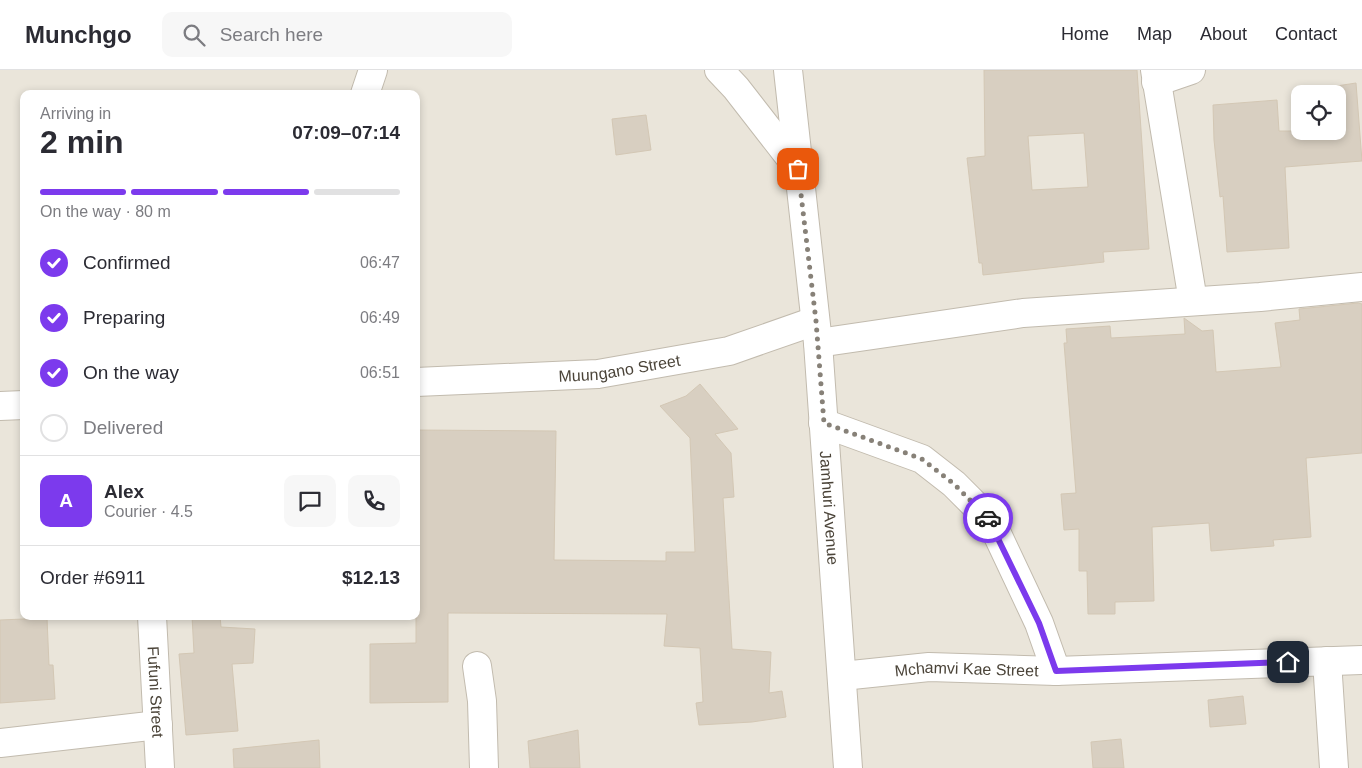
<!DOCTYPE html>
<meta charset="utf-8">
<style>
body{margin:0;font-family:Helvetica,sans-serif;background:#f7f7f7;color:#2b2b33;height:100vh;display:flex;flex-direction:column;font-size:19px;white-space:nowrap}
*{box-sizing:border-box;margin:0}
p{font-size:16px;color:#7c7c81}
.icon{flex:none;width:28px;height:28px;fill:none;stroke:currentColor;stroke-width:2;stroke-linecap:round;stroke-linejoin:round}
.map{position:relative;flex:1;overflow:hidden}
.drawer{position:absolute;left:20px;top:20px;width:400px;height:530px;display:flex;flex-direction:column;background:#fff;border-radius:10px;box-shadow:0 2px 8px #0003}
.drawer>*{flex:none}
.fabs{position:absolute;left:1291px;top:15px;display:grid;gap:10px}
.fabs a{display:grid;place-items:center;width:55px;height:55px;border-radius:10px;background:#fff;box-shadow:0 2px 8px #0003;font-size:25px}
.pin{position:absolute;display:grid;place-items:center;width:42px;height:42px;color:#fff;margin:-21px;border-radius:10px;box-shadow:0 2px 8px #0006}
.courier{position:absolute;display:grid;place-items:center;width:50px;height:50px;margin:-25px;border:4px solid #7c3aed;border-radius:50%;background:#fff;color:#222;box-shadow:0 1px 6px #0007}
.head em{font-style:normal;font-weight:800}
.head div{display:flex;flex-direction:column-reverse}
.head{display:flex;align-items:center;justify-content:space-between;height:85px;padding:0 20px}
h1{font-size:32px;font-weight:800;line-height:38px}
.bar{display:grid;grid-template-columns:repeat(4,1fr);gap:8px 5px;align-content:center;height:60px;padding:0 20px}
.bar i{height:6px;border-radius:4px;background:#e1e1e2}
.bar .on{background:#7c3aed}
.bar p{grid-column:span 4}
.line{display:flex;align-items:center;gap:12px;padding:0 20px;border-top:1px solid #e1e1e2}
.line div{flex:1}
.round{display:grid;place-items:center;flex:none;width:52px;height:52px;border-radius:10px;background:#f7f7f7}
ol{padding:0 20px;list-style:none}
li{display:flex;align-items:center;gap:15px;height:55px}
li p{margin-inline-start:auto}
li .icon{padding:5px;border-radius:50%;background:#7c3aed;color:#fff;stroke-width:4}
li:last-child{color:#7c7c81}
li i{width:28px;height:28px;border:2px solid #e1e1e2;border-radius:50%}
header{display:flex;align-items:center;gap:30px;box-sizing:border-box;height:70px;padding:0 25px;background:#fff;border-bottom:1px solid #e1e1e2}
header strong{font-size:24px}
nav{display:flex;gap:28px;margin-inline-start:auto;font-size:18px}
.search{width:350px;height:45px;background:#f7f7f7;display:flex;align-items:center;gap:12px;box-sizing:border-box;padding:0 18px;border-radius:10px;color:#7c7c81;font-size:19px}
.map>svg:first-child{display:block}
.residential{fill:#eae5da;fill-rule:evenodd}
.building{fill:#d8cfc1;stroke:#d3c7b4;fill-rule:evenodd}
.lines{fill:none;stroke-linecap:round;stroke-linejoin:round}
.minor-casing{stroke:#c2bbae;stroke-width:30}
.tertiary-casing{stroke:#c2bbae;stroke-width:30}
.minor{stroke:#fff;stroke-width:28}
.tertiary{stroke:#fff;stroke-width:28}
.done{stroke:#878178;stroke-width:5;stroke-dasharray:0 9}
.route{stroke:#7c3aed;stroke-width:6}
.labels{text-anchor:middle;stroke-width:4;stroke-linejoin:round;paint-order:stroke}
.street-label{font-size:16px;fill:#4b4439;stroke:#fff}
</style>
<header>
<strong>Munchgo</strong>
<div class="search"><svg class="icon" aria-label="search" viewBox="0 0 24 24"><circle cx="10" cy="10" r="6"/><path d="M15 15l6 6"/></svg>Search here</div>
<nav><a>Home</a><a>Map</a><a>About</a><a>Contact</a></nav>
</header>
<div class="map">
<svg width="1362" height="698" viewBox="0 0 1362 698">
<rect width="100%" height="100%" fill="#f6f3ec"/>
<!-- residential -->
<path class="residential" d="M 0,0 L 1362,0 L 1362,698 L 0,698 ZM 24,24 L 416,24 L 416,546 L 24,546 ZM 1300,24 L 1338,24 L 1338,61 L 1300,61 Z"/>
<!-- building -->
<path class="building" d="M 984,0 L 1137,0 L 1149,179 L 1103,182 L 1104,192 L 983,205 L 982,193 L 979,193 L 967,88 L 985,86 ZM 1084,63 L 1088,117 L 1032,120 L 1028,66 Z
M 1356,13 L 1362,91 L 1285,97 L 1289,178 L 1227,182 L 1223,126 L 1220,127 L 1214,70 L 1213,35 L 1277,30 L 1279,61 L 1338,61 L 1338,24 L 1330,24 L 1330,17 Z
M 646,45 L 651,80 L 616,85 L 612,49 Z
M 1358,233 L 1362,234 L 1362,383 L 1306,388 L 1311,467 L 1273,470 L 1274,476 L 1211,481 L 1209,453 L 1152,457 L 1154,531 L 1115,532 L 1115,544 L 1088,544 L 1087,501 L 1079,501 L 1079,459 L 1064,460 L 1061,424 L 1076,423 L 1064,273 L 1067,273 L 1066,259 L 1110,256 L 1111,268 L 1185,264 L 1184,248 L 1202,261 L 1213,260 L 1216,302 L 1281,297 L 1275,253 L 1300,250 L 1299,239 Z
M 700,314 L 738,359 L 715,364 L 731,383 L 734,427 L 723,428 L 732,579 L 771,582 L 769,623 L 782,621 L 786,647 L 752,652 L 699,655 L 696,633 L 703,632 L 700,578 L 664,576 L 667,544 L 448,543 L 448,632 L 370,633 L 370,574 L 416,573 L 416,360 L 556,361 L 554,490 L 666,491 L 666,482 L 695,482 L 690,368 L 660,336 L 686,326 Z
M 192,546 L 220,546 L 221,557 L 255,559 L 253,593 L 232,594 L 238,661 L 186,665 L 179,584 L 194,583 Z
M 47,548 L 49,595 L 53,595 L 55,629 L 0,633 L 0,550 Z
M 1243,626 L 1246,654 L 1210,657 L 1208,630 Z
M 578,660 L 580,698 L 530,698 L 528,671 Z
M 1121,669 L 1124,698 L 1093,698 L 1091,672 Z
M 319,670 L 320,698 L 234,698 L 233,679 Z"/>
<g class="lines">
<!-- minor casing -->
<g class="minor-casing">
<g id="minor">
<path d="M 719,0 L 736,18 L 799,99"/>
<path d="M 1155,0 L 1193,231"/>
<path d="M 1156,12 L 1191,0"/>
<path d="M 365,24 L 373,0"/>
<path d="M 818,273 L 1023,243 L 1260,227 L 1362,217"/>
<path id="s1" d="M 416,312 L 598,304 L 729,281 L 815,251"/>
<path d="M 0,336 L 24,335"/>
<path d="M 823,353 L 922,389 L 954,414 L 991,451 L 1039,553 L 1056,601"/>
<path id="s2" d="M 152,546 L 160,698"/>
<path d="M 1327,591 L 1334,698"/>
<path d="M 477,596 L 482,631 L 484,698"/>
<path id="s3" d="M 842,606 L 929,597 L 1056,601 L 1362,590"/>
<path d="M 0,673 L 158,655"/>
</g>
</g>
<!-- tertiary casing -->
<g class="tertiary-casing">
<g id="tertiary">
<path id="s4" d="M 788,0 L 818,273 L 848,698"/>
</g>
</g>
<!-- minor -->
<use href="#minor" class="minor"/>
<!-- tertiary -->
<use href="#tertiary" class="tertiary"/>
</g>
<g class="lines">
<!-- done -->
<path class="done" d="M 798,99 L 816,251 L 824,353 L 922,389 L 954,414 L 988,448"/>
<!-- route -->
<path class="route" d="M 988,448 L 1039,553 L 1056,601 L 1288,592"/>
</g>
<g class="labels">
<!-- street labels -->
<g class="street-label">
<text dy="6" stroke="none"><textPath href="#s1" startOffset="204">Muungano Street</textPath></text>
<text dy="6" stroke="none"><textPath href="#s4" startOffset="440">Jamhuri Avenue</textPath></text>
<text dy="6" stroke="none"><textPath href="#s3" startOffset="125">Mchamvi Kae Street</textPath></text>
<text dy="6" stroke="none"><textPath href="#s2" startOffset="76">Fufuni Street</textPath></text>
</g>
</g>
</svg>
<div class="fabs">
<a><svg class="icon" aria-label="locate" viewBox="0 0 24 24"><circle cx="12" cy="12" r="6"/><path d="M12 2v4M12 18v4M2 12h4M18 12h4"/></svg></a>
</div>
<div class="pin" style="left:798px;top:99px;background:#ea580c"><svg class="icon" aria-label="bag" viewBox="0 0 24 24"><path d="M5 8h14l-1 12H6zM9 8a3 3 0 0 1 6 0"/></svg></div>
<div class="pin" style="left:1288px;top:592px;background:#1f2937"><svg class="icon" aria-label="home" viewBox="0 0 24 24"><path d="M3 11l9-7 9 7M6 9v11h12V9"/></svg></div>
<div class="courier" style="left:988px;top:448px"><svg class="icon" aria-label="car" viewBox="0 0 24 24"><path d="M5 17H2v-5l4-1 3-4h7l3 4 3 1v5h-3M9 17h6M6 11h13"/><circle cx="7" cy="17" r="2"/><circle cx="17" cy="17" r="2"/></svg></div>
<section class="drawer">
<div class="head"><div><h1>2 min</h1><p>Arriving in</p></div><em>07:09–07:14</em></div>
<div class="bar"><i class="on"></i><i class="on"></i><i class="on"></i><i></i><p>On the way · 80 m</p></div>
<ol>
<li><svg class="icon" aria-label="check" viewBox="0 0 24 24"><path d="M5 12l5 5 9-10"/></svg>Confirmed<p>06:47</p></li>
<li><svg class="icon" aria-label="check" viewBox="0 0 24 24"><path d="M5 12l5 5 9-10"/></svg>Preparing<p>06:49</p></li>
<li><svg class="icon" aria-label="check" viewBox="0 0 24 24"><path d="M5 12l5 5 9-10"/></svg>On the way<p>06:51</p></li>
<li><i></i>Delivered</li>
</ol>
<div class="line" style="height:90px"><b class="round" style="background:#7c3aed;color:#fff">A</b><div><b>Alex</b><p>Courier · 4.5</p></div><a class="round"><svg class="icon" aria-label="chat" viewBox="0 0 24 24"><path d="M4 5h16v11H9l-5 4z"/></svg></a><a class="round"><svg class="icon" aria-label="phone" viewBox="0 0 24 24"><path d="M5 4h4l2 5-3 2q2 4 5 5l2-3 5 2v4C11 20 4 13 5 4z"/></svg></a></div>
<div class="line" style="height:65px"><div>Order #6911</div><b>$12.13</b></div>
</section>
</div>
